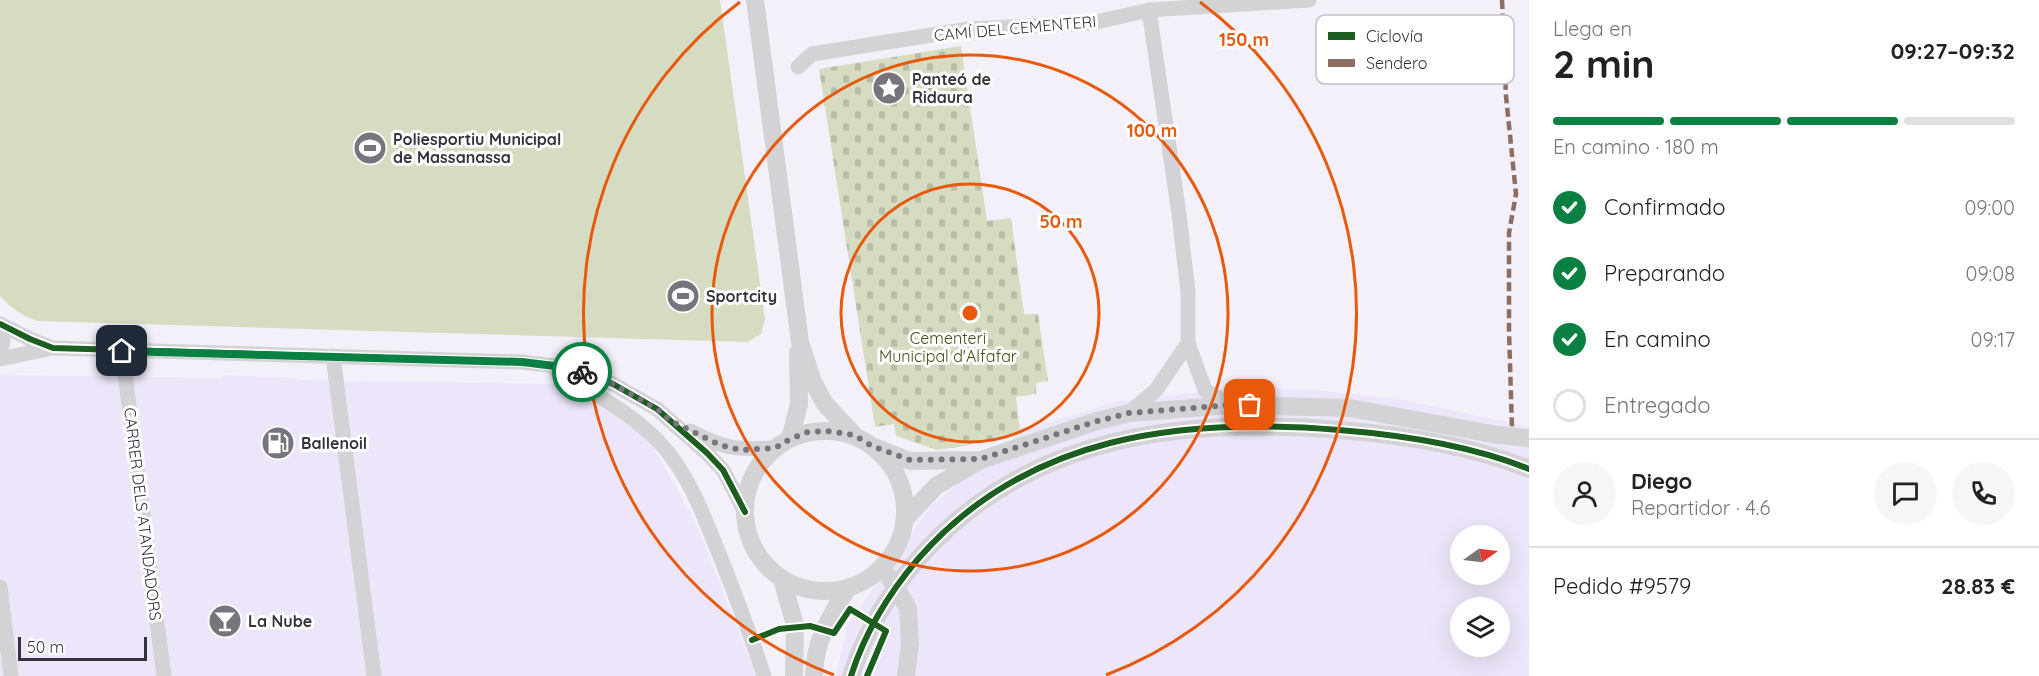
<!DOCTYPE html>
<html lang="es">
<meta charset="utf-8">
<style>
body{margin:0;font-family:Quicksand,sans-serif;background:#f6f6f6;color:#222;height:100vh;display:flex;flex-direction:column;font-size:22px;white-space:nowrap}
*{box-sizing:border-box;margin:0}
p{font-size:20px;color:#767676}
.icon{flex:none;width:33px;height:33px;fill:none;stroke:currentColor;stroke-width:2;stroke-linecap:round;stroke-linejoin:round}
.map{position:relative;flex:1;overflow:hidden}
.details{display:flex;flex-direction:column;background:#fff;width:510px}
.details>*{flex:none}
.needle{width:39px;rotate:76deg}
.tools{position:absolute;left:1450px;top:525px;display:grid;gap:12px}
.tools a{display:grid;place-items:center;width:60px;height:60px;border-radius:50%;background:#fff;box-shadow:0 6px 24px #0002;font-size:30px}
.scale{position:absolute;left:18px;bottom:15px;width:129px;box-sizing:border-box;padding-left:6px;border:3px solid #35323b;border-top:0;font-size:16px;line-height:21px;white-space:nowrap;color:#35323b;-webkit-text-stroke:4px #fff;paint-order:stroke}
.pin{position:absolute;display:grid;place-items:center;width:51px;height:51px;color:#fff;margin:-26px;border-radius:12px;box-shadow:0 3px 9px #0006}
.courier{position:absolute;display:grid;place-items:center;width:60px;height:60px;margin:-30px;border:4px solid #0b8043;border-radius:50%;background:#fff;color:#222;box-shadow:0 2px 8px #0007}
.head em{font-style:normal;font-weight:700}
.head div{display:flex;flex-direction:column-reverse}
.head{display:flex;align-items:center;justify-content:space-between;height:102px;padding:0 24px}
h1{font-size:39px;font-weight:700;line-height:45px}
.bar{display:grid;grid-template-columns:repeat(4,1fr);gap:9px 6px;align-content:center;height:72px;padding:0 24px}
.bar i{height:8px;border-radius:4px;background:#e0e0e0}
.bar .on{background:#0b8043}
.bar p{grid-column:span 4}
.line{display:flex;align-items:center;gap:15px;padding:0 24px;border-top:2px solid #e0e0e0}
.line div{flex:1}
.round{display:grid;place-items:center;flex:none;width:63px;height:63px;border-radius:32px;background:#f6f6f6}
ol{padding:0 24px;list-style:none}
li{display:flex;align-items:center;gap:18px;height:66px}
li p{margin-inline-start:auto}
li .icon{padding:6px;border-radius:50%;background:#0b8043;color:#fff;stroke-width:4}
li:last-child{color:#767676}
li i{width:33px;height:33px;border:3px solid #e0e0e0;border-radius:50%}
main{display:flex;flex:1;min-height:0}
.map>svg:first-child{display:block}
.built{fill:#ede6fa;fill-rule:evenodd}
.cemetery{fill:url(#cemetery-stones)}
.green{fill:#d6dcc1}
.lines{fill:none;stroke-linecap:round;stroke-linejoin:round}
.minor{stroke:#d3d3d5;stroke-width:15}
.tertiary{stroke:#d3d3d5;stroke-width:18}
.quiet{stroke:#8d6e63;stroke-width:4.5;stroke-dasharray:9 4.5;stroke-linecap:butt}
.cycleway-casing{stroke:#fff;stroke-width:10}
.cycleway{stroke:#1b5e20;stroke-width:6}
.done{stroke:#78747e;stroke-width:6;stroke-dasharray:0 10.8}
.route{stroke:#0b8043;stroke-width:8}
.ring{fill:none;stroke:#e8590c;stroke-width:3}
.labels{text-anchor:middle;stroke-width:6;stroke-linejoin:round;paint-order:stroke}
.street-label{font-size:16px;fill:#35323b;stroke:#fff}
.poi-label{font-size:16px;font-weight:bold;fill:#35323b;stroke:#fff;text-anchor:start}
.park-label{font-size:16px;fill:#464f19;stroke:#fff}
.key{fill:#fff;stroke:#c2c2c4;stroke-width:1.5}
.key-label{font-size:16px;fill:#35323b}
.centre{fill:#e8590c;stroke:#fff;stroke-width:3}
.ring-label{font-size:18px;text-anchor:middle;font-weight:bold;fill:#e8590c;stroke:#fff;stroke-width:6;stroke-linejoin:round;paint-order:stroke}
</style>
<main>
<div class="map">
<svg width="1529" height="676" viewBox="0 0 1529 676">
<defs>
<pattern id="cemetery-stones" width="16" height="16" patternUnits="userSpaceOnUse" patternTransform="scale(1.5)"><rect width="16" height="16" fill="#d6dcc1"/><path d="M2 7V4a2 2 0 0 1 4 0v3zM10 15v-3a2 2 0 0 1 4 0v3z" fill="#b8bda7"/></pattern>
</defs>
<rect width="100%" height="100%" fill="#f3f0f9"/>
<!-- built -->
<path class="built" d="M 0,375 L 223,378 L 223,375 L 297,378 L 302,380 L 564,384 L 647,436 L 695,521 L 756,676 L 0,676 Z
M 1236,388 L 1315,390 L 1404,400 L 1529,427 L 1529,676 L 836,676 L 847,626 L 931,506 L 1024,430 L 1119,401 ZM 1461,536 L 1500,536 L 1500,574 L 1461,574 ZM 1461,608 L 1500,608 L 1500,646 L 1461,646 Z"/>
<!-- cemetery -->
<path class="cemetery" d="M 961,46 L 987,221 L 1011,218 L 1024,314 L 1038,314 L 1048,381 L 1036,383 L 1036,394 L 1016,397 L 1020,431 L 964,446 L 937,450 L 896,436 L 894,424 L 875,427 L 819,69 Z"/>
<!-- green -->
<path class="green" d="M 0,0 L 720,0 L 765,319 L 761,334 L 748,342 L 37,321 C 22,315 11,309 0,296 Z"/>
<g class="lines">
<!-- minor -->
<path class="minor" d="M 1149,10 L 1179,214 L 1188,292 L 1188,343 L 1205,390 L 1230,405
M 798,67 L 812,54 L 969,29 L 1092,23 L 1149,10 L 1309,0
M 0,324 L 30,339 L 53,348 L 522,362 L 571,368 L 613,384 L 657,409 L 707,453 L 723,470 L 745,512
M 0,326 L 3,342 L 0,353
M 122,351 L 164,676
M 333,356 L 374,676
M 0,359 L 53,348
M 555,369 C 590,392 631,412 660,443 C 689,474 704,517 720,556 C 735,595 751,635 764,676
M 1129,413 L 1156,390 L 1188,343
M 690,431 C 726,449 735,450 775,448
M 0,587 L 11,676"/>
<!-- tertiary -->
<path class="tertiary" d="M 755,0 L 800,342 L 813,382 L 825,404 L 854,435
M745 511a80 80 0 1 1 160 0a80 80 0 1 1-160 0Z
M 790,439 L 799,404 L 798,353
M 877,448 L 910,461 L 980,460
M 905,519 L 936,486 L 981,460 L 1094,422 L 1129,413 L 1230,405 L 1350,408 L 1498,435 L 1529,438
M 890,578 L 908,608 L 910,644 L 906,676
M 782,579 L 795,625 L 794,676
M 814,676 C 815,639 829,619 847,589
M 851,676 C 865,632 889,593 918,559 C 1027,434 1183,417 1339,430 C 1402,435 1470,445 1529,469"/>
<!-- quiet -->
<path class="quiet" d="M 1502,0 L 1506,96 L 1516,194 L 1509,233 L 1509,331 L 1512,428"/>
<!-- cycleway casing -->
<g class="cycleway-casing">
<path id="cycleway" d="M 0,324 L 30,339 L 53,348 L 522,362 L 571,368 L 613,384 L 657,409 L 707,453 L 723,470 L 745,512
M 752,640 L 779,629 L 810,626 L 834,633 L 850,609 L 886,631 L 867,676
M 851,676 C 865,632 889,593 918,559 C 1027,434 1183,417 1339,430 C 1402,435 1470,445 1529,469"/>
</g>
<!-- cycleway -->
<use href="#cycleway" class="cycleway"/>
</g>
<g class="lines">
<!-- done -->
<path class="done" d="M 582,372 L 613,384 L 657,409 L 671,421 L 720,445 L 741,450 L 775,448 L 790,439 L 808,432 L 827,431 L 854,435 L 872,446 L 910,460 L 981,459 L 1094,422 L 1129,413 L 1230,405 L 1250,405"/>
<!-- route -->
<path class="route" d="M 122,351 L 522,362 L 571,368 L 582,372"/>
</g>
<!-- distance rings -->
<g class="ring">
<circle cx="970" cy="313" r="129"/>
<circle cx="970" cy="313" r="258"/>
<path d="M834 675A387 387 0 0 1 740 2M1200 2A387 387 0 0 1 1106 675"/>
</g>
<!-- icons -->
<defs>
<g id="sight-disc" transform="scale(1.725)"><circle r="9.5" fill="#78747e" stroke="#fff"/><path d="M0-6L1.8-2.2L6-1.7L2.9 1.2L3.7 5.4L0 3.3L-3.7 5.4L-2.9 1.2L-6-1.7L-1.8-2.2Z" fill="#fff"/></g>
<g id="stadium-disc" transform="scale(1.725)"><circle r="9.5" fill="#78747e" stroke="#fff"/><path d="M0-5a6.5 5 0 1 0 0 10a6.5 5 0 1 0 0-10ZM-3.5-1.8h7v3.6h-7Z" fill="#fff"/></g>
<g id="fuel-disc" transform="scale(1.725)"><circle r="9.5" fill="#78747e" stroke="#fff"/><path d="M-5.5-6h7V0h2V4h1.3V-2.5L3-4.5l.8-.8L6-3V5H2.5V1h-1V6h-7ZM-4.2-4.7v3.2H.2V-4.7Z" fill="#fff"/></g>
<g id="bar-disc" transform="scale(1.725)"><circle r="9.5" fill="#78747e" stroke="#fff"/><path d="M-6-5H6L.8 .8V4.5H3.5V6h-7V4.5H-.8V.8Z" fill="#fff"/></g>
</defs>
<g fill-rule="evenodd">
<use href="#sight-disc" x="889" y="88"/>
<use href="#stadium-disc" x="370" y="148"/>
<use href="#stadium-disc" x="683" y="296"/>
<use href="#fuel-disc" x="278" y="443"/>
<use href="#bar-disc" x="225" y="621"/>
</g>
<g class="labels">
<!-- street labels -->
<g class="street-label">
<text transform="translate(1015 28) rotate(-5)" y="6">CAMÍ DEL CEMENTERI</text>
<text transform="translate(143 514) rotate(83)" y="6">CARRER DELS ATANDADORS</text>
</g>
<!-- poi labels -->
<g class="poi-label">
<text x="912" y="85">Panteó de<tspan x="912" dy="18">Ridaura</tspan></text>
<text x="393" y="145">Poliesportiu Municipal<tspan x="393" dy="18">de Massanassa</tspan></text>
<text x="706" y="302">Sportcity</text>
<text x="301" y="449">Ballenoil</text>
<text x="248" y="627">La Nube</text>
</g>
<!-- park labels -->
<g class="park-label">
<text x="948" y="344">Cementeri<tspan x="948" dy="18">Municipal d'Alfafar</tspan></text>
</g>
</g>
<!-- legend -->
<rect x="1316" y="15" width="198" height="69" rx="9" class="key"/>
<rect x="1328" y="32" width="27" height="8" fill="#1b5e20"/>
<rect x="1328" y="59" width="27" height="8" fill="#8d6e63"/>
<g class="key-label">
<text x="1366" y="42">Ciclovía</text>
<text x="1366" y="69">Sendero</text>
</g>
<circle cx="970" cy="313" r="9" class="centre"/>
<g class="ring-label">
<text x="1244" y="46">150 m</text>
<text x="1152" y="137">100 m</text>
<text x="1061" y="228">50 m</text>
</g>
</svg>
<div class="tools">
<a><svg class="needle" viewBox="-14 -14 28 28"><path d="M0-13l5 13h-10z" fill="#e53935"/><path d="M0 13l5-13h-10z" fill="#767676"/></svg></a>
<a><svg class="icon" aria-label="layers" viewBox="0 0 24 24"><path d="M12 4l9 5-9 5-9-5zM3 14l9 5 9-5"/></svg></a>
</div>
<div class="scale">50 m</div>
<div class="pin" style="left:1250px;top:405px;background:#ea580c"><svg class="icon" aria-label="bag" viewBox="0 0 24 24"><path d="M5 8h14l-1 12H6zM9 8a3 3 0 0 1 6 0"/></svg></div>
<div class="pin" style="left:122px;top:351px;background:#1f2937"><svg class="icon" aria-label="home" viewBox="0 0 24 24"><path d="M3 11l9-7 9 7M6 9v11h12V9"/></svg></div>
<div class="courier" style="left:582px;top:372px"><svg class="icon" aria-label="bike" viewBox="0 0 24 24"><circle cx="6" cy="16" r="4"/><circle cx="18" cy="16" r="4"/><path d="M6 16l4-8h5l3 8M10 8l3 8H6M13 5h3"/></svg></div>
</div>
<section class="details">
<div class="head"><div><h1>2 min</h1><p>Llega en</p></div><em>09:27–09:32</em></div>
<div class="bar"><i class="on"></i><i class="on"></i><i class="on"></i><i></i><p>En camino · 180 m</p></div>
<ol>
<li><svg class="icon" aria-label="check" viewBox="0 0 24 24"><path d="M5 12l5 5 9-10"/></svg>Confirmado<p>09:00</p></li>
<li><svg class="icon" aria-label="check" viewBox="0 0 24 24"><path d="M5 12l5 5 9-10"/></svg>Preparando<p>09:08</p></li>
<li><svg class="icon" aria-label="check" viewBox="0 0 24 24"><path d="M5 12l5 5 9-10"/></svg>En camino<p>09:17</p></li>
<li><i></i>Entregado</li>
</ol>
<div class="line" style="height:108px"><a class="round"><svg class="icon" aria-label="person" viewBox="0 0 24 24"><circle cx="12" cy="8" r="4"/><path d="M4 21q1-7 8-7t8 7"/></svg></a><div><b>Diego</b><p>Repartidor · 4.6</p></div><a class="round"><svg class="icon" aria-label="chat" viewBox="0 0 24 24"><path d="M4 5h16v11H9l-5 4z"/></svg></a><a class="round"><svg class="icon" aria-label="phone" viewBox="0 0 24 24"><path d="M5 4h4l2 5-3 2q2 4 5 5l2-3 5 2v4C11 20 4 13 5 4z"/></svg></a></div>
<div class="line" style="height:78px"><div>Pedido #9579</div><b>28.83 €</b></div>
</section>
</main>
